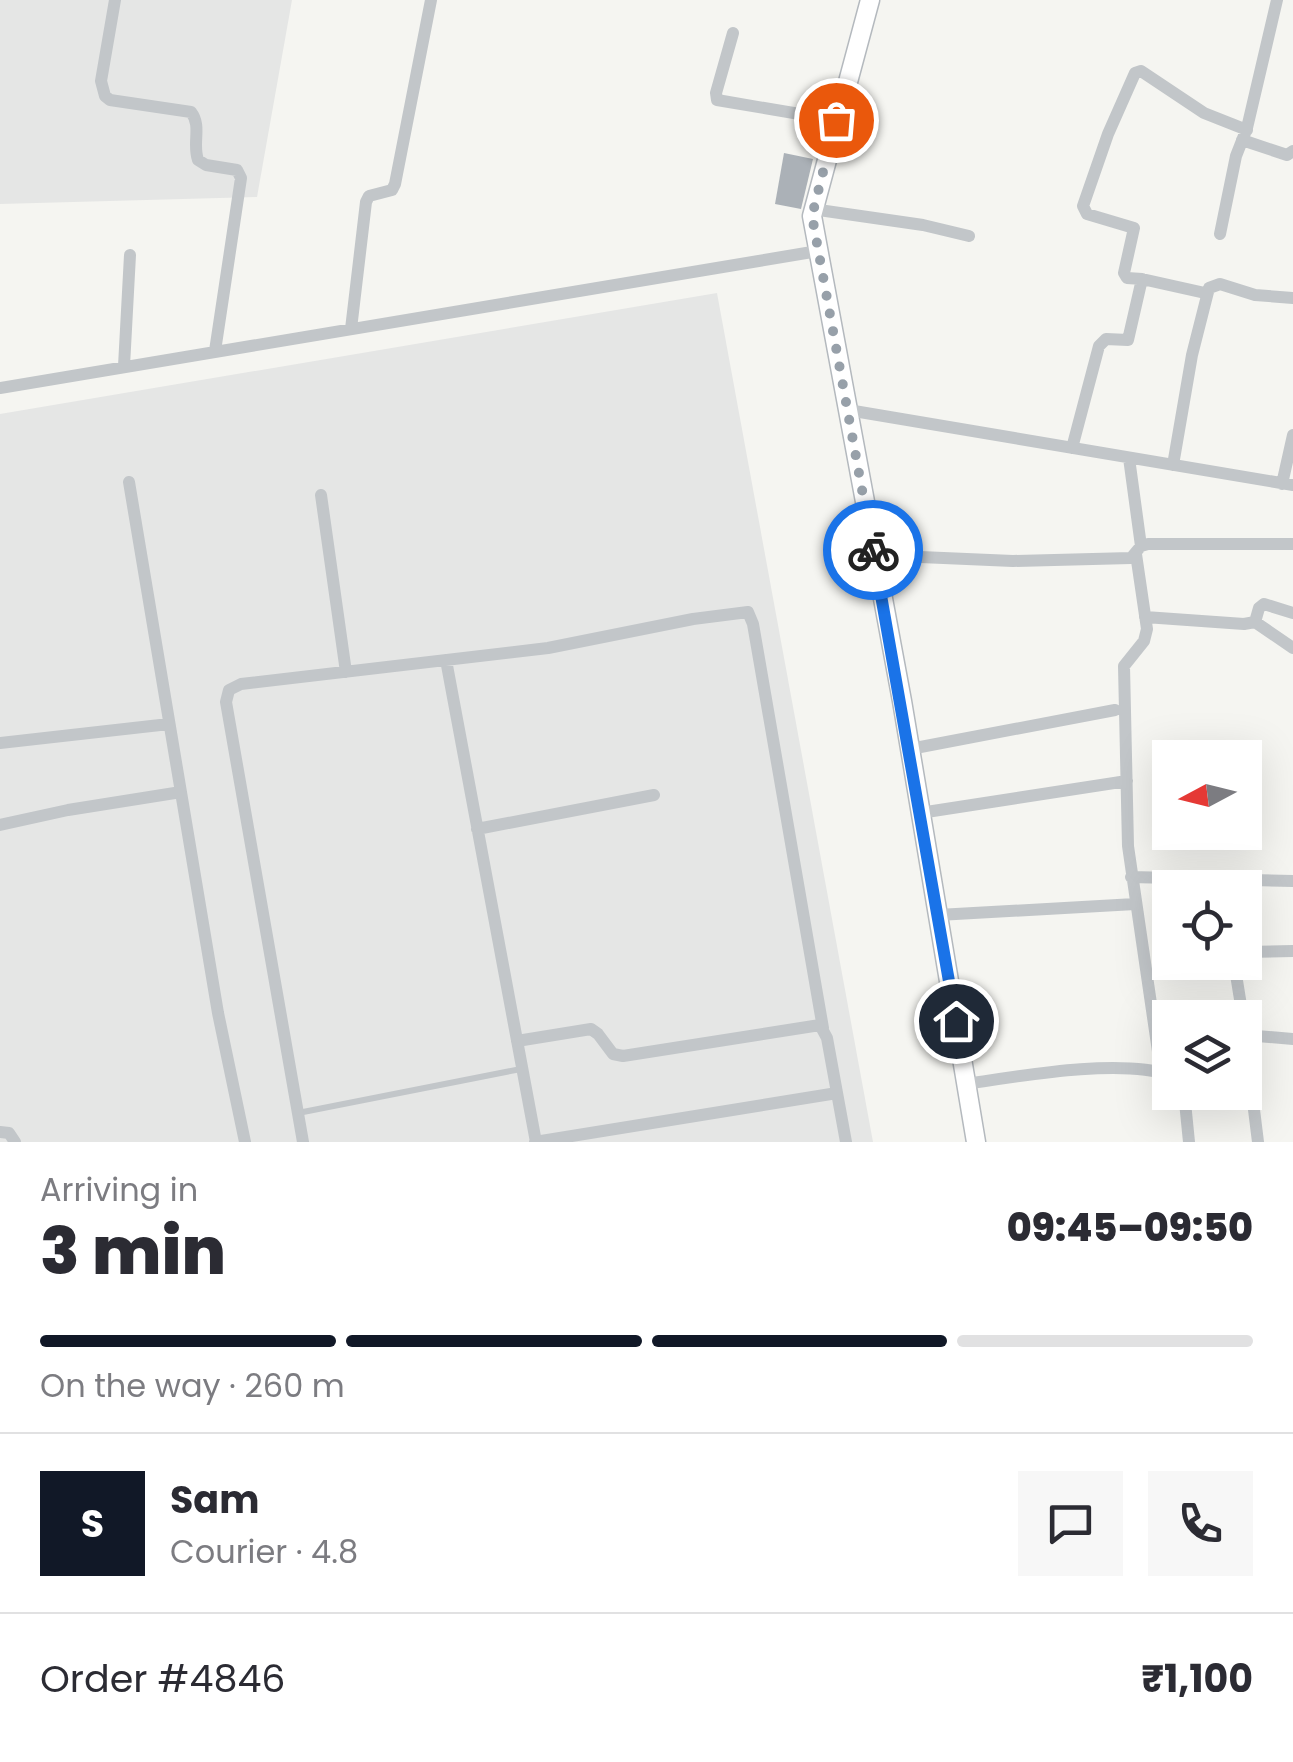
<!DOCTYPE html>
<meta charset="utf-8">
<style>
body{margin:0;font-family:Poppins,sans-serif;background:#f7f7f7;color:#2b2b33;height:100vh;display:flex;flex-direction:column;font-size:38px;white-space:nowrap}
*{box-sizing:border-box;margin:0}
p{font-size:32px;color:#7c7c81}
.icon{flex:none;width:55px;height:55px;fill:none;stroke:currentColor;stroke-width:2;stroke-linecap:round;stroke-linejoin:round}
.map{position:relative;height:1142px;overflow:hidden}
.panel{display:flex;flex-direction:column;background:#fff;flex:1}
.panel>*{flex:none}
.needle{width:65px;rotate:263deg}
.buttons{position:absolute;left:1152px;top:740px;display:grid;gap:20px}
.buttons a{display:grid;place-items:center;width:110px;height:110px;border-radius:0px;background:#fff;box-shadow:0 10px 40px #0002;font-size:50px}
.pin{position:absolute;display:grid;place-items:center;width:85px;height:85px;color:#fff;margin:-42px;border:5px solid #fff;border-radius:50%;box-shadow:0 2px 10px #0007}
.courier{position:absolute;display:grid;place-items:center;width:100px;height:100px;margin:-50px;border:8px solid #1a73e8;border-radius:50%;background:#fff;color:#222;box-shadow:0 2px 12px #0007}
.head em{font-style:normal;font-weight:800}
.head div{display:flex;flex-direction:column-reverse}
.head{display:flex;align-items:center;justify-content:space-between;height:170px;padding:0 40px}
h1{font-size:65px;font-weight:800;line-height:75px}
.bar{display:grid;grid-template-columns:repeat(4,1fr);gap:15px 10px;align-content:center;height:120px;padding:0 40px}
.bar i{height:12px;border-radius:8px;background:#e1e1e2}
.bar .selected{background:#111827}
.bar p{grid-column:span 4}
.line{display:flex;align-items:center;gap:25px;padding:0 40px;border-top:2px solid #e1e1e2}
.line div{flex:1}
.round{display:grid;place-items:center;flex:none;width:105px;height:105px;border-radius:0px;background:#f7f7f7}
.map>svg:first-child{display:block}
.built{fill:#e5e6e5}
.building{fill:#abb1b7}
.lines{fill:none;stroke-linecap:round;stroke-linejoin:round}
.secondary-casing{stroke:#b4b9be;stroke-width:21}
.lane{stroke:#c2c6c9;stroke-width:6}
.street{stroke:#c2c6c9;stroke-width:12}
.secondary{stroke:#fff;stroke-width:18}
.done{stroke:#97a0a9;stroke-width:10;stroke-dasharray:0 18}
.route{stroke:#1a73e8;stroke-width:12}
</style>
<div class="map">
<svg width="1293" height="1142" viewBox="0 0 1293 1142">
<rect width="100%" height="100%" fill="#f5f5f1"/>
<!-- built -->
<path class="built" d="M 0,0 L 292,0 L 257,197 L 0,204 Z
M 717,293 L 873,1142 L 0,1142 L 0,414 Z"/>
<!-- building -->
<path class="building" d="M 784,153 L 813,159 L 801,209 L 775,204 Z"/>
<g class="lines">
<!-- secondary casing -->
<g class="secondary-casing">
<path id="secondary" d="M 870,0 L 812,216 L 902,701 L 976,1142"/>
</g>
<!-- lane -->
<path class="lane" d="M 298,1113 L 521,1069"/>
<!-- street -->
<path class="street" d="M 115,0 L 101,81 L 105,96 L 110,100 L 191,112 C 202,126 192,143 198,160 L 206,165 L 237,170 L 241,178 L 215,351
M 733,33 L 716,93 L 717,100 L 835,120
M 1242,140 L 1287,155 L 1293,151
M 812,209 L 923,225 L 969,236
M 1220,234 L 1236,156 L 1247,128 L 1277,0
M 1142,279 L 1127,278 L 1124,273 L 1134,228 L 1087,214 L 1083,206 L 1108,134 L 1135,73 L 1141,71 L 1204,113 L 1247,130
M 351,329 L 366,202 L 369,196 L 392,190 L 395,184 L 431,0
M 124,366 L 130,255
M 0,388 L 818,251
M 848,410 L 1293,485
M 1072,448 L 1099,346 L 1106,339 L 1128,340 L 1142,279 L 1205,293
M 1129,458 L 1141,546
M 1173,465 L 1192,355 L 1209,288 L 1220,284 L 1255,295 L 1293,298
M 129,482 L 218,1013 L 245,1142
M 1282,484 L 1293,435
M 321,495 L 346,672
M 1136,554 L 1147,629 L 1144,641 L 1124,666 L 1128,846 L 1161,1072
M 874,555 L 1013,561 L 1131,558 L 1141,546 L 1148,544 L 1293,544
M 1145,617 L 1244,624 L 1255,622 L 1259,608 L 1264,604 L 1293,613
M 1255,622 L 1293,648
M 446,660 L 536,1142
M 0,743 L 169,724
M 910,749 L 1115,710
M 920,813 L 1127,781
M 0,825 L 68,810 L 181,792
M 477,829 L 654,795
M 1131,877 L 1293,881
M 938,915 L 1135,904
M 1245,952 L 1293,951
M 1234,962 L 1243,1018
M 1245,1035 L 1293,1039
M 1245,1037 L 1258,1142
M 517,1041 L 591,1029 L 598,1034 L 613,1054 L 623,1056 L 820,1025 L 827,1038 L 846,1142
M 966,1084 C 1020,1076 1119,1058 1170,1075
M 1184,1092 L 1189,1142
M 0,1132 L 9,1133 L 15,1142
M 303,1142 L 226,702 L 229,690 L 241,684 L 548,648 L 693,619 L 748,612 L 753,624 L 823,1028
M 535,1142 L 837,1093"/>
<!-- secondary -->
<use href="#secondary" class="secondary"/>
</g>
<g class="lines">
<!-- done -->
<path class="done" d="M 836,120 L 812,216 L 873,550"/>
<!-- route -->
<path class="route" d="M 873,550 L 956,1021"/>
</g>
</svg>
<div class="buttons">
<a><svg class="needle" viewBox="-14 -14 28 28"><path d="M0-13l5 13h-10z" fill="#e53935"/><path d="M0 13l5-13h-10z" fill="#7c7c81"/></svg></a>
<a><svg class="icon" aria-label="locate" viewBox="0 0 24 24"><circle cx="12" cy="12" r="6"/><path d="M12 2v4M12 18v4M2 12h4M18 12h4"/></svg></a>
<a><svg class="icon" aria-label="layers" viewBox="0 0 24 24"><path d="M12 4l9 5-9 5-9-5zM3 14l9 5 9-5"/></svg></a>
</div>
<div class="pin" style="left:836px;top:120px;background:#ea580c"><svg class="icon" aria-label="bag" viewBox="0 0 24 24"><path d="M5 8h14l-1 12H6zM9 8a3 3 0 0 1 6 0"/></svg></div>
<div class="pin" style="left:956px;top:1021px;background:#1f2937"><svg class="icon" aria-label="home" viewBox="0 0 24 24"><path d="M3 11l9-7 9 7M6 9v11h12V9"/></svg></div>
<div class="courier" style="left:873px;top:550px"><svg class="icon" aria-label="bike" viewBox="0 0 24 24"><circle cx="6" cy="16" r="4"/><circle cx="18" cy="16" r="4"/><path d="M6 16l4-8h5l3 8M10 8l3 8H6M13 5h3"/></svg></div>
</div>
<section class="panel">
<div class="head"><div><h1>3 min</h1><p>Arriving in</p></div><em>09:45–09:50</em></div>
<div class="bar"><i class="selected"></i><i class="selected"></i><i class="selected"></i><i></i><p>On the way · 260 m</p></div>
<div class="line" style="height:180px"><b class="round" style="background:#111827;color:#fff">S</b><div><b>Sam</b><p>Courier · 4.8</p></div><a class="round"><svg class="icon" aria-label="chat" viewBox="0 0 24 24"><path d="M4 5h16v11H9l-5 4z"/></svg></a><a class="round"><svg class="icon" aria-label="phone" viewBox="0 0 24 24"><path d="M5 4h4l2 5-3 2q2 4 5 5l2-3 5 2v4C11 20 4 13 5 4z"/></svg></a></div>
<div class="line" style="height:130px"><div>Order #4846</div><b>₹1,100</b></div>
</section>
